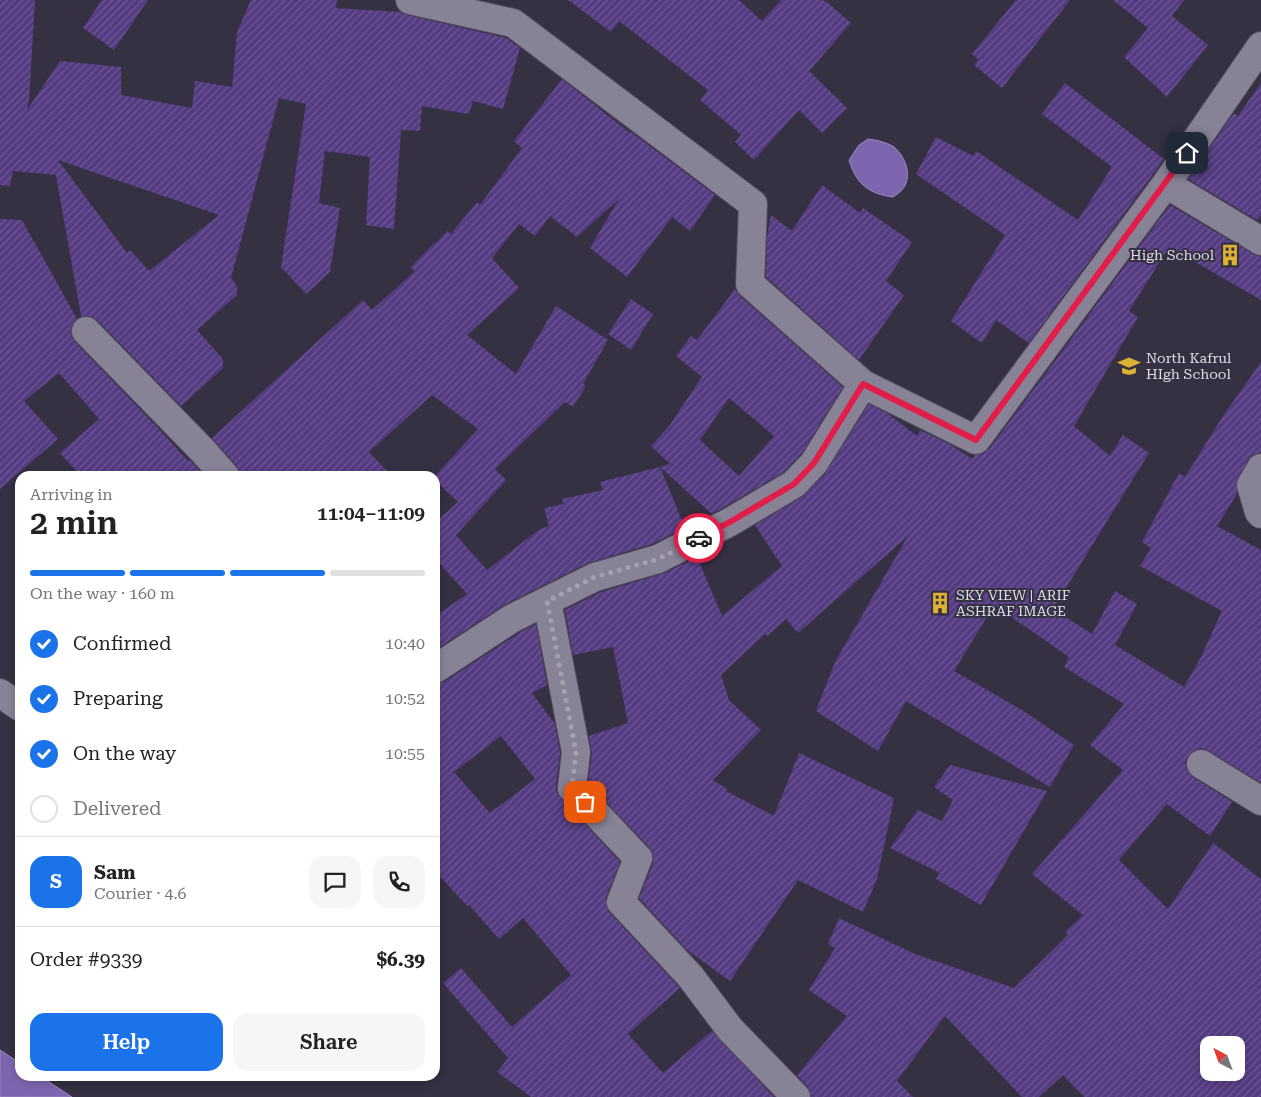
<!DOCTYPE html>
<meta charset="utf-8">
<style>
body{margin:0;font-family:"Roboto Serif",serif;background:#f6f6f6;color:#222;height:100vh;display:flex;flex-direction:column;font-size:19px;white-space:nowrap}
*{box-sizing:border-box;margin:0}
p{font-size:16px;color:#767676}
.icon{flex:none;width:28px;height:28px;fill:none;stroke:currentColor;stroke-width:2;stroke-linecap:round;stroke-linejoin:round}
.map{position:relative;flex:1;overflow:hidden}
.details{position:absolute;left:15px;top:471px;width:425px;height:610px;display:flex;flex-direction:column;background:#fff;border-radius:15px;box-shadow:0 2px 8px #0003}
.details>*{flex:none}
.needle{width:32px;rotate:319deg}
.fabs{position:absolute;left:1200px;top:1036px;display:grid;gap:10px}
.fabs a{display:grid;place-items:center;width:45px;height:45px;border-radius:10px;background:#fff;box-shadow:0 2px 8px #0003;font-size:25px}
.pin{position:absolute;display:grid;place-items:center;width:42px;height:42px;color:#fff;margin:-21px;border-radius:10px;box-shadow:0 2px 8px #0006}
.courier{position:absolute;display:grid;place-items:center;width:50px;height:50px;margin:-25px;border:4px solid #e11d48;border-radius:50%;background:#fff;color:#222;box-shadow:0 1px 6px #0007}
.headline em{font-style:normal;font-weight:600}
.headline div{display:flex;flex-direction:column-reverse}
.headline{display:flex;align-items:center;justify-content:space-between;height:85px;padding:0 15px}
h1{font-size:32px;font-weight:600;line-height:38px}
.bar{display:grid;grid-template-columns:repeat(4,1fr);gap:8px 5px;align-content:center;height:60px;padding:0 15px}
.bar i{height:6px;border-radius:4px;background:#e0e0e0}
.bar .selected{background:#1a73e8}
.bar p{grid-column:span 4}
.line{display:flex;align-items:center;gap:12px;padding:0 15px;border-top:1px solid #e0e0e0}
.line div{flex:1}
.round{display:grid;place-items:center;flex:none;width:52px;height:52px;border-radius:15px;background:#f6f6f6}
ol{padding:0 15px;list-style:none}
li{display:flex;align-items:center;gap:15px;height:55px}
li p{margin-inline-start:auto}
li .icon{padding:5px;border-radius:50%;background:#1a73e8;color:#fff;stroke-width:4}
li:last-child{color:#767676}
li i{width:28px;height:28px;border:2px solid #e0e0e0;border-radius:50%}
.button{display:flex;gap:10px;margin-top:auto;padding:10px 15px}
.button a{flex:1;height:58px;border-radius:15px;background:#1a73e8;color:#fff;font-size:20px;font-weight:600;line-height:58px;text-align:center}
.button a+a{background:#f6f6f6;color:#222}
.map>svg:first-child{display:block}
.water{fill:#7e65af;stroke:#9b89c0}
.building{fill:url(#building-hatch);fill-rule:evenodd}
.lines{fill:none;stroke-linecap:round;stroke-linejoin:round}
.minor-casing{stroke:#534e5d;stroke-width:30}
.minor{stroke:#888297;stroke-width:28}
.done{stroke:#a4a0ad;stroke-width:5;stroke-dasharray:0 9}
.route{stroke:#e11d48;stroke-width:6}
.labels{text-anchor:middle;stroke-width:4;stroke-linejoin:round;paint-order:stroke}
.poi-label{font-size:14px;fill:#dfdce7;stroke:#353042;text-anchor:start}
</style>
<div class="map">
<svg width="1261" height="1097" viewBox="0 0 1261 1097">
<defs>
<pattern id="building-hatch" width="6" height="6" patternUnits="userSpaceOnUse" patternTransform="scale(1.25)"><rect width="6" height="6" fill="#553b82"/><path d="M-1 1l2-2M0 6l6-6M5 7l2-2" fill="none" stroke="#6d5794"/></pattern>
</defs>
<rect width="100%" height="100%" fill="#353042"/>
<!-- water -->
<path class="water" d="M 868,139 C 877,140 886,142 894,147 C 906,157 913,177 902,190 C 900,192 896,195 893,197 C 869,194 856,184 849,160 L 859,145 Z
M 0,1050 L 20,1063 L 20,1076 L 40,1076 L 72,1097 L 0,1097 Z"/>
<!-- building -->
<path class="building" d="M 0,0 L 35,0 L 29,100 L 27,110 L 60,61 L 121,67 L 121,95 L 192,108 L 195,81 L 232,87 L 237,32 L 251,0 L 337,0 L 336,8 L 400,12 L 407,15 L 506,38 L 520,48 L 503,109 L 473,101 L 469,114 L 422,106 L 420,131 L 401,130 L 394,229 L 366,225 L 370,157 L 325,151 L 319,203 L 340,208 L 330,272 L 306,294 L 281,267 L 306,104 L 279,98 L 231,278 L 237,286 L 237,295 L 197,330 L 223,359 L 223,368 L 181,406 L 97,320 L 90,316 L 81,316 L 56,175 L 13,171 L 10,186 L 0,185 ZM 58,160 L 219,215 L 149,271 L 130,250 L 127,253 Z
M 102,0 L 148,0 L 114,50 L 83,28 Z
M 568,0 L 739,0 L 762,21 L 781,0 L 822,0 L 828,3 L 851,23 L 809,71 L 847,108 L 822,133 L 799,110 L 754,160 L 735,142 L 741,135 L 700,100 L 708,90 L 619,21 L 611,32 Z
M 1016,0 L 1070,0 L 1002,88 L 974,65 L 978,59 L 972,54 Z
M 1113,0 L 1184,0 L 1172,16 L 1208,45 L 1167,97 L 1124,57 L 1148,28 Z
M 562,79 L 630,133 L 631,132 L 715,195 L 690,231 L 672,217 L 627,277 L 590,248 L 619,199 L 577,237 L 550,216 L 535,236 L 519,224 L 492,258 L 519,288 L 467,335 L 516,374 L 556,306 L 608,340 L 583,384 L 586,386 L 573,407 L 565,402 L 495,469 L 506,480 L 456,535 L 487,570 L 540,529 L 549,526 L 544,508 L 564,504 L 562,499 L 603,490 L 600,482 L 660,467 L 685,528 L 652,544 L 588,563 L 504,605 L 435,650 L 435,616 L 467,594 L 435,558 L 435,523 L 458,502 L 435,480 L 435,476 L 478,429 L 432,395 L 369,452 L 392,476 L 240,476 L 237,466 L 212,438 L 363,300 L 372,310 L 415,271 L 411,267 L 435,242 L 436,243 L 447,231 L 451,234 L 477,202 L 480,205 L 522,148 L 514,141 Z
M 1065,83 L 1164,159 L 1029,343 L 996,320 L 982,343 L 951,321 L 1005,235 L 916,174 L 936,137 L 973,156 L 976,151 L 1078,220 L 1112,167 L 1042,114 Z
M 1261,83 L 1261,215 L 1257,220 L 1188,179 L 1234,113 L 1238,116 Z
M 822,185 L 860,213 L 863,208 L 912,242 L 886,281 L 904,295 L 859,360 L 766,277 L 767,236 L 771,215 L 792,231 Z
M 1170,205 L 1253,254 L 1261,257 L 1261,300 L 1190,259 L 1189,261 L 1169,247 L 1129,311 L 1138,317 L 1074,426 L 1110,456 L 1123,435 L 1149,453 L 1053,609 L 1092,634 L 1115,591 L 1137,604 L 1115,645 L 1184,687 L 1201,657 L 1222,611 L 1140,566 L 1151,548 L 1142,542 L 1179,473 L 1185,477 L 1223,416 L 1261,362 L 1261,452 L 1253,455 L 1248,460 L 1236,483 L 1237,494 L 1217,526 L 1261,550 L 1261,783 L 1209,751 L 1201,748 L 1193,751 L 1188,756 L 1185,763 L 1188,772 L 1193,777 L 1232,802 L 1210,836 L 1167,804 L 1119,860 L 1168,909 L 1213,843 L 1261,879 L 1261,1097 L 1084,1097 L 1063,1075 L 1039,1097 L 1022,1097 L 945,1016 L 897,1081 L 913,1097 L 811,1097 L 808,1087 L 797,1075 L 847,1016 L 809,990 L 835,948 L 828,944 L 839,918 L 915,954 L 1014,988 L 1068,935 L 1065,932 L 1083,915 L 1032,874 L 1123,770 L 1090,745 L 1124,704 L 1064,667 L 1069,657 L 994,605 L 954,671 L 1022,710 L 1074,745 L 1050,787 L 906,701 L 878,751 L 816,711 L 835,662 L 908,536 L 798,633 L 786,619 L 767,636 L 765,634 L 721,675 L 729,700 L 761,730 L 713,780 L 727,789 L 726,791 L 774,816 L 799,753 L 894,798 L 877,879 L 863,912 L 798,880 L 730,981 L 687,950 L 639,898 L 653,864 L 653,854 L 649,847 L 588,783 L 592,753 L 589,736 L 628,723 L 613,647 L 573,655 L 565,610 L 601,592 L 665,573 L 697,557 L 722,616 L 782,566 L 755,525 L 802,497 L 825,474 L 869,404 L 887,413 L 917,436 L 920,430 L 951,445 L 972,459 L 975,455 L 983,454 L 989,449 L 1055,361 ZM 1209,1045 L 1236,1045 L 1236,1072 L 1209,1072 Z
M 0,219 L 22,220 L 77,319 L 71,327 L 71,335 L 75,342 L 157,427 L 188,461 L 189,459 L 204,476 L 81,476 L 60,453 L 99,419 L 59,373 L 24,401 L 58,439 L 0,489 Z
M 735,289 L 740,296 L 843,387 L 802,453 L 784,472 L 712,514 L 660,467 L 670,464 L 651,446 L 669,426 L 702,377 L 676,356 L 691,336 L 697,340 ZM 729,398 L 774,436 L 739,476 L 700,440 Z
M 631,299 L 653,314 L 631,350 L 608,334 Z
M 536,624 L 547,685 L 532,693 L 555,724 L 560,753 L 556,786 L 557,793 L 620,862 L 606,897 L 606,905 L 609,912 L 680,988 L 628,1034 L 663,1073 L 712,1031 L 774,1097 L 531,1097 L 497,1072 L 508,1058 L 443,983 L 461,968 L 512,1027 L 571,975 L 523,918 L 499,939 L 469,905 L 467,906 L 435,871 L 435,684 L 444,682 L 519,633 ZM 501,736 L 535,779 L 490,813 L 454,772 Z
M 950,765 L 1047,791 L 981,905 L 936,879 L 940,873 L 890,848 L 918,810 L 942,821 L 953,800 L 934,787 Z"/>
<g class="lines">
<!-- minor casing -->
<g class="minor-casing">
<path id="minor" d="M 410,0 L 513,23 L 753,204 L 750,284 L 863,384 L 976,440 L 1166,184 L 1261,46
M 1166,184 L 1261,241
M 86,331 L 203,451 L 225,476
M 1261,468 L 1251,485 L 1259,512 L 1261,514
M 547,601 L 576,752 L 572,788 L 638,858 L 621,902 L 690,976 L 730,1029 L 796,1097
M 435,669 L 511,619 L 595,577 L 658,559 L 730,522 L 794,484 L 814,463 L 863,384
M 0,693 L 20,707
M 1201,764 L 1261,801"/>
</g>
<!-- minor -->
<use href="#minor" class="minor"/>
</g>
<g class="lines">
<!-- done -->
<path class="done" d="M 585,802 L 572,788 L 576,752 L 547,601 L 595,577 L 658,559 L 699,538"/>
<!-- route -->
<path class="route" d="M 699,538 L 730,522 L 794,484 L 814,463 L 863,384 L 976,440 L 1187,153"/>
</g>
<!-- icons -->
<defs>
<g id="building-bare" transform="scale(1.725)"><path d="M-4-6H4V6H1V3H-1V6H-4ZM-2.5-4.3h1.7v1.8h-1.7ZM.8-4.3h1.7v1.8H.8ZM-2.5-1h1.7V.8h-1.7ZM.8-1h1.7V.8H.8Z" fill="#ddb133" stroke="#353042" stroke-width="2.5" paint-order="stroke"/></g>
<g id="school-bare" transform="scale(1.725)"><path d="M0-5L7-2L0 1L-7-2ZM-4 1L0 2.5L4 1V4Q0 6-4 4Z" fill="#ddb133" stroke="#353042" stroke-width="2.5" paint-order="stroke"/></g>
</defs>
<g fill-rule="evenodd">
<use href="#building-bare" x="1230" y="255"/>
<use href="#school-bare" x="1129" y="366"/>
<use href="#building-bare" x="940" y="603"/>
</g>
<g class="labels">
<!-- poi labels -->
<g class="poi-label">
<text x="1214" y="260" text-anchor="end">High School</text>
<text x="1146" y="363">North Kafrul<tspan x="1146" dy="16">HIgh School</tspan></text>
<text x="956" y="600">SKY VIEW | ARIF<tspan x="956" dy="16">ASHRAF IMAGE</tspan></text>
</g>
</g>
</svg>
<div class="fabs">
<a><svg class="needle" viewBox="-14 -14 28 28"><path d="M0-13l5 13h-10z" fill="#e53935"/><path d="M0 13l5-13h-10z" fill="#767676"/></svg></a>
</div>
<div class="pin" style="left:585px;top:802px;background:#ea580c"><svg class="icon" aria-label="bag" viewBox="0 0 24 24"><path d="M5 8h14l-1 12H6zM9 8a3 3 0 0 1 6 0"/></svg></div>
<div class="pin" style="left:1187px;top:153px;background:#1f2937"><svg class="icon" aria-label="home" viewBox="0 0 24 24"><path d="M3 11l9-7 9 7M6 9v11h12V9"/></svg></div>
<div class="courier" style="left:699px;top:538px"><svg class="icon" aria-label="car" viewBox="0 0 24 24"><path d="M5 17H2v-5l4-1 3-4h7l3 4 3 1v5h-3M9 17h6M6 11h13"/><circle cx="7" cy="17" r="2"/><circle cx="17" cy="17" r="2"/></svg></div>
<section class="details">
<div class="headline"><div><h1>2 min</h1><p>Arriving in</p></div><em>11:04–11:09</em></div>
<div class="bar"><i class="selected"></i><i class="selected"></i><i class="selected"></i><i></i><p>On the way · 160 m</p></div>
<ol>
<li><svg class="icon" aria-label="check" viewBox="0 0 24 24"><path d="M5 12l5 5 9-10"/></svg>Confirmed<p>10:40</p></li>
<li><svg class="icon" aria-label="check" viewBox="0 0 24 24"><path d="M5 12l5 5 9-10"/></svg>Preparing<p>10:52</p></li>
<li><svg class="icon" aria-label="check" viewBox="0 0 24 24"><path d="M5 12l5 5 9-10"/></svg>On the way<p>10:55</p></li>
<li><i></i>Delivered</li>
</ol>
<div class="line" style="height:90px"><b class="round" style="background:#1a73e8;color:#fff">S</b><div><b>Sam</b><p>Courier · 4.6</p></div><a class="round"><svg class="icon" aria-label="chat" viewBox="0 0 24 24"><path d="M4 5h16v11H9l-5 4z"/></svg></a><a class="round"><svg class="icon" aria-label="phone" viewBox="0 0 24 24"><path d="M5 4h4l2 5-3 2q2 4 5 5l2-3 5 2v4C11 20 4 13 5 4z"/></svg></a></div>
<div class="line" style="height:65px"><div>Order #9339</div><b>$6.39</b></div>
<div class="button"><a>Help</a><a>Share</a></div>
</section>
</div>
